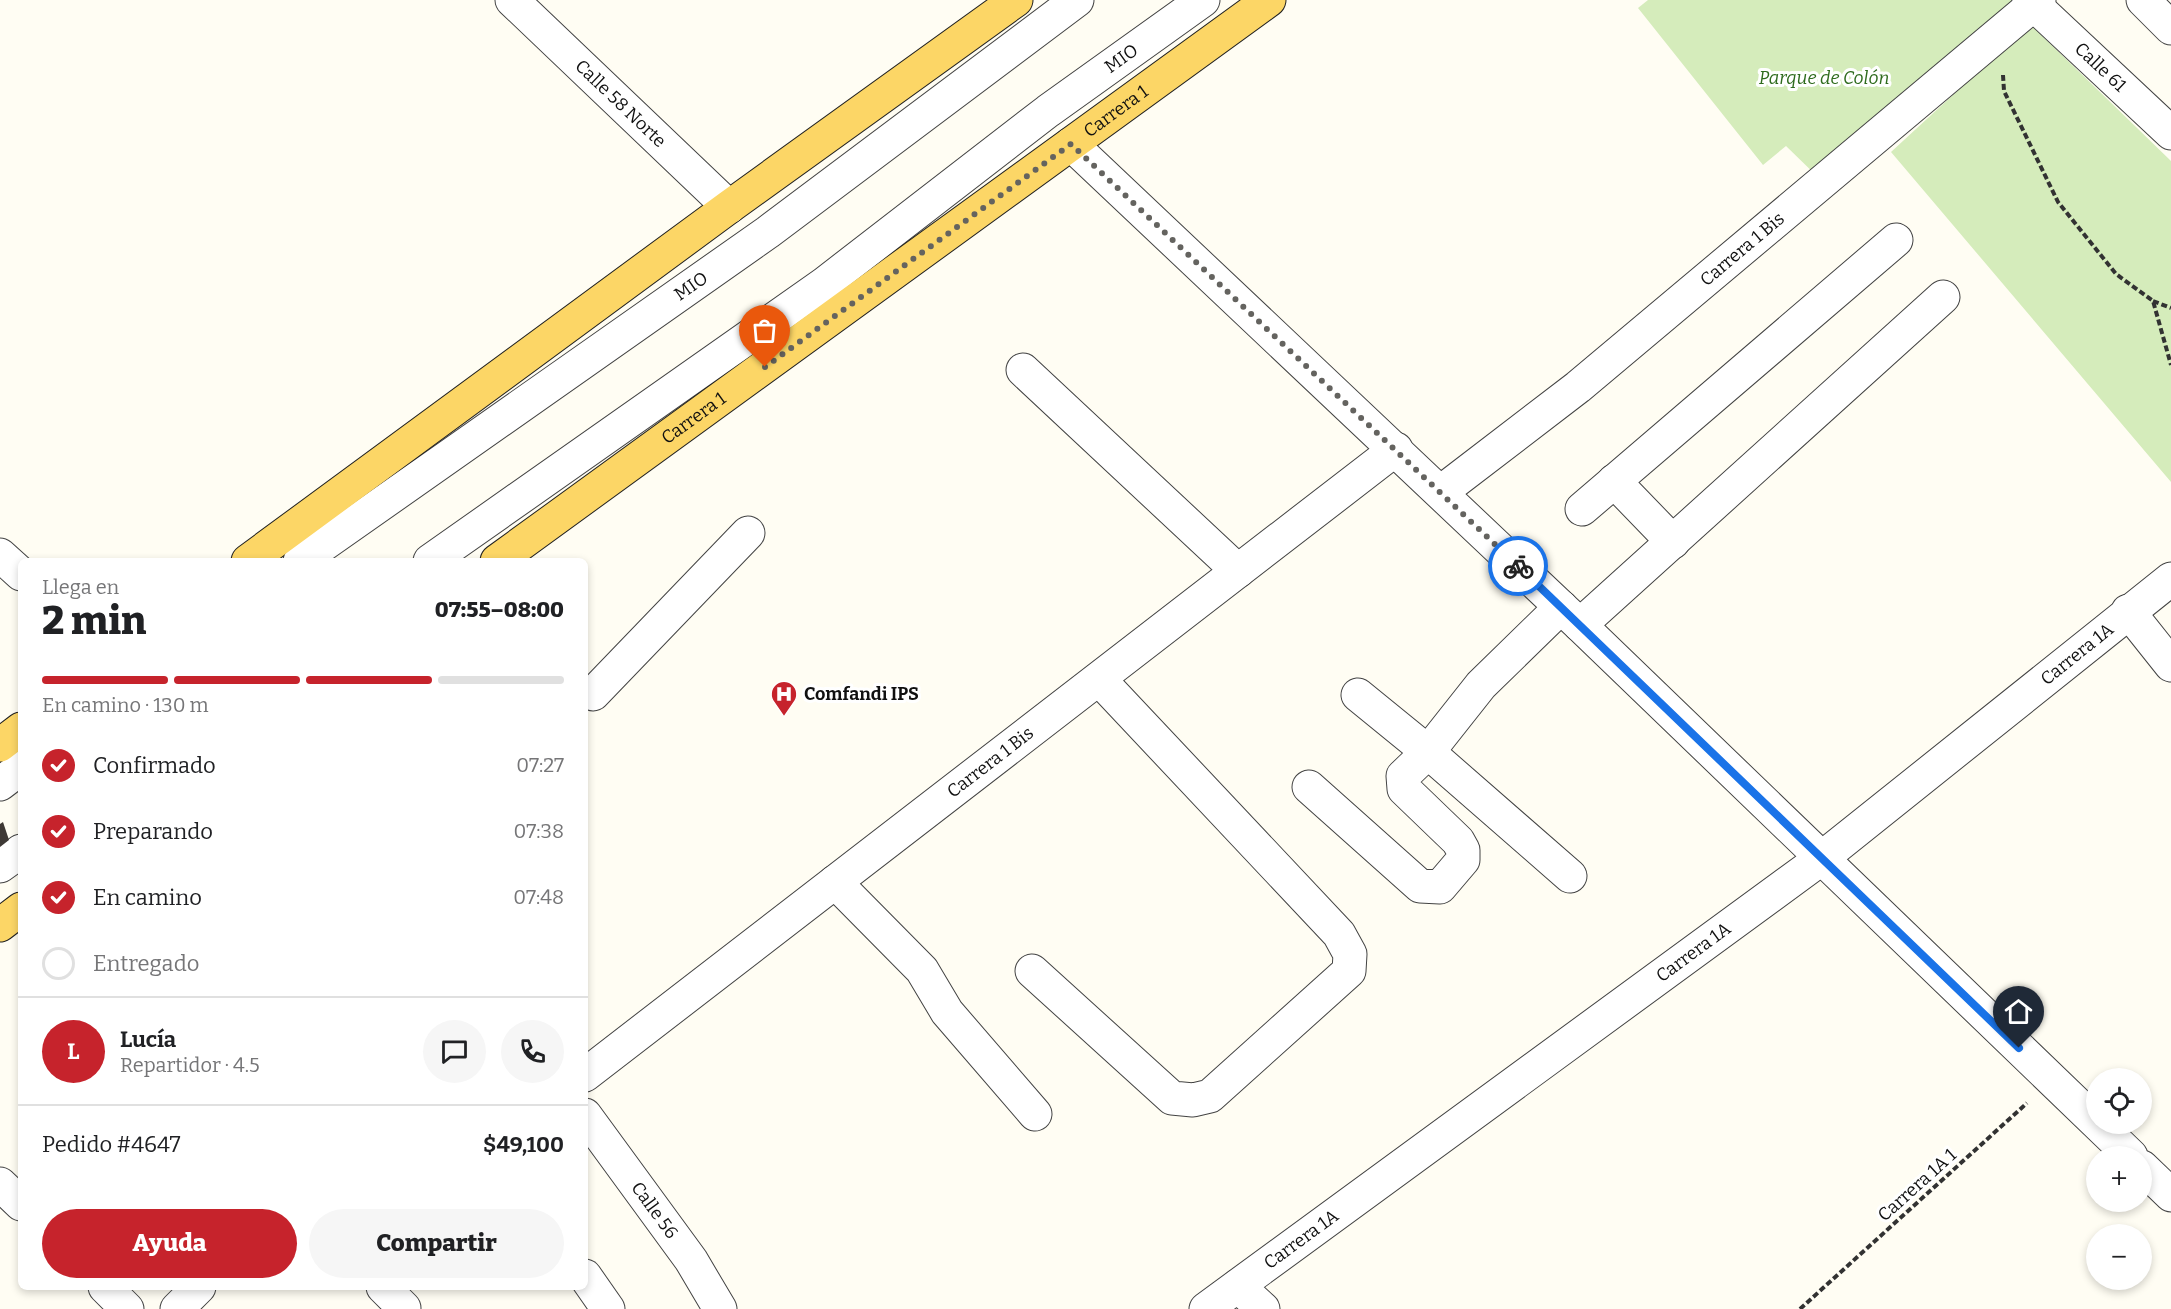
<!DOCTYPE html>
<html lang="es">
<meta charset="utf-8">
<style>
body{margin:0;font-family:Bitter,serif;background:#f6f6f6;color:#202124;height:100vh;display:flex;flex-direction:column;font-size:22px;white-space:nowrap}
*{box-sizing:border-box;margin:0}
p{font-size:20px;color:#757577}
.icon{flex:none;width:33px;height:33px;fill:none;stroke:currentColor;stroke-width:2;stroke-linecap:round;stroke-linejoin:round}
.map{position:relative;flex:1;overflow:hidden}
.side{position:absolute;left:18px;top:558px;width:570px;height:732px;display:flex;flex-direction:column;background:#fff;border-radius:9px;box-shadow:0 3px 9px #0003}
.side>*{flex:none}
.controls{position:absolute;left:2086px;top:1068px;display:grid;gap:12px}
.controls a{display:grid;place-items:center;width:66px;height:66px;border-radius:50%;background:#fff;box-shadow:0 3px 9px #0003;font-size:30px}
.pin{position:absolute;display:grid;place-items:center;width:51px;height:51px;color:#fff;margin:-62px -26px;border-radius:50% 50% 50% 0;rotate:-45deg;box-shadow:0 0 6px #0007}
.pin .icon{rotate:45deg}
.courier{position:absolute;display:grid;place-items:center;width:60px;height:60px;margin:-30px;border:4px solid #1a73e8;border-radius:50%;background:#fff;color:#222;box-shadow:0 2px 8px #0007}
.headline em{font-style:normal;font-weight:800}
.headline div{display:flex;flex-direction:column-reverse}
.headline{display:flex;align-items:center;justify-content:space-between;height:102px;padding:0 24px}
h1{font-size:39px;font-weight:800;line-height:45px}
.bar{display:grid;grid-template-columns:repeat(4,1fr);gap:9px 6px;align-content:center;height:72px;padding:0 24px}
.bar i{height:8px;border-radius:4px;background:#e0e0e0}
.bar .on{background:#c6232c}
.bar p{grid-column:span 4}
.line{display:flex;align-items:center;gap:15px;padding:0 24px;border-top:2px solid #e0e0e0}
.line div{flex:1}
.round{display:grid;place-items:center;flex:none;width:63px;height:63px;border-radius:32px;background:#f6f6f6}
ol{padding:0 24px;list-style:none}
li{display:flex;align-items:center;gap:18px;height:66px}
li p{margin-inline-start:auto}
li .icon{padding:6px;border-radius:50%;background:#c6232c;color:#fff;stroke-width:4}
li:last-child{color:#757577}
li i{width:33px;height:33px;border:3px solid #e0e0e0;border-radius:50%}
.cta{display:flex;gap:12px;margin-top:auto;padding:12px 24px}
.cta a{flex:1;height:69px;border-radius:36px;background:#c6232c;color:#fff;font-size:24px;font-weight:800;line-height:69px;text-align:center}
.cta a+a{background:#f6f6f6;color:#202124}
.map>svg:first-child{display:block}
.green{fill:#d5ecbb}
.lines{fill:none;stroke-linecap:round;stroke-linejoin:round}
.minor-casing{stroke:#434343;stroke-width:35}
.major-casing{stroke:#212121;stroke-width:35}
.path{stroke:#323232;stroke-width:4;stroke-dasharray:6 3;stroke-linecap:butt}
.minor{stroke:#fff;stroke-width:33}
.major{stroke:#fcd666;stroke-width:33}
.shaded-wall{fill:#3e3935}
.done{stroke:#64635f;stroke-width:6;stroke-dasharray:0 10.8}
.route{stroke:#1a73e8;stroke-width:8}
.labels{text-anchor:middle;stroke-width:6;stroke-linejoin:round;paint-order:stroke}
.street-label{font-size:18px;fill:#101010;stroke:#fff}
.park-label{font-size:18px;font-style:italic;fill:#2e6b1d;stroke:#fff}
.poi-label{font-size:18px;font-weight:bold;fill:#101010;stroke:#fff;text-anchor:start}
</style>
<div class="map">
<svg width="2171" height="1309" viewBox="0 0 2171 1309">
<rect width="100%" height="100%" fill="#fffdf3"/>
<!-- green -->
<path class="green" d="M 1648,0 L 2029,0 L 1823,182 L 1786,146 L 1763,165 L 1638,8 Z
M 2030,24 L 2171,161 L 2171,482 L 1891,152 Z"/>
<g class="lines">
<!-- minor casing -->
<g class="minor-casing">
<g id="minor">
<path id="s1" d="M 512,0 L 729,207"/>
<path id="s2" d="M 2029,0 L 2171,133"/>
<path d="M 2143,0 L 2171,28"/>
<path d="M 1071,144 L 1580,625 L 2131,1156"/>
<path d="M 1023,370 L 1238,571"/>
<path d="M 1614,481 L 1673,542"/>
<path id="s3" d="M 1441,492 L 1578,387 L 2039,0"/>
<path d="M 1582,509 L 1896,240"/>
<path d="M 0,555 L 21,574"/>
<path id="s4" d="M 300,561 L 768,232 L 1077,0"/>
<path id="s5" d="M 430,561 L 824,284 L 1048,111 L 1203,0"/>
<path d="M 2128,611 L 2171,665"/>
<path d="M 1580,625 L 1943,297"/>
<path d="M 593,694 L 748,533"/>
<path d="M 1358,695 L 1428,752 L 1570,876"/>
<path d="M 0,784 L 21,768"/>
<path d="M 1309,787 L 1420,886 L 1440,887 L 1463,860 L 1463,850 L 1458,841 L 1404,789 L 1403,776 L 1428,752 L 1481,685 L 1561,607"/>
<path d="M 0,866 L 21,851"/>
<path d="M 835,882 L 922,970 L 947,1012 L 1035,1114"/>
<path d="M 1032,971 L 1172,1098 L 1193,1100 L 1210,1096 L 1349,971 L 1350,954 L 1339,934 L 1099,679"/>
<path id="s6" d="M 585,1075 L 1396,449"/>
<path id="s7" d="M 585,1115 L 691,1260 L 720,1309"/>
<path d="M 2142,1167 L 2171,1195"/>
<path d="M 0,1184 L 21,1204"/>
<path d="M 585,1276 L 608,1309"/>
<path d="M 1238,1286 L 1263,1309"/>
<path d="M 105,1287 L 127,1309"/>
<path d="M 383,1287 L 404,1308"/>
<path d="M 177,1309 L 199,1287"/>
<path id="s8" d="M 1206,1309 L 1822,858 L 2171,579"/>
</g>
</g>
<!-- major casing -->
<g class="major-casing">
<g id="major">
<path d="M 248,561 L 729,207 L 1016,0"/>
<path id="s9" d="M 497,561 L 1269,0"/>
<path d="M 0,745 L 21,729"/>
<path d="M 0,925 L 21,909"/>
</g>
</g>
<!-- path -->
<path class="path" d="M 2003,75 L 2004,91 L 2058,202 L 2116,274 L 2153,301 L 2171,365
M 2153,301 L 2171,308
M 1800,1309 L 2027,1103"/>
<!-- minor -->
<use href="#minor" class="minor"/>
<!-- major -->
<use href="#major" class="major"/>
</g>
<!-- shaded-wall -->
<path class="shaded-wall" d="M 3,822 L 9,840 L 0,847 L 0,824 Z"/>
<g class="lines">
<!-- done -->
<path class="done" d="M 765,367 L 1071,144 L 1518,566"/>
<!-- route -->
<path class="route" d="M 1518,566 L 2019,1048"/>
</g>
<!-- icons -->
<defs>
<g id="hospital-pin" transform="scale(1.35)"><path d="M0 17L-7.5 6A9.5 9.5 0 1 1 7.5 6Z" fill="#c6232c" stroke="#fff"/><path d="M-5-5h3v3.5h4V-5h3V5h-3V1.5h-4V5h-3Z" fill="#fff"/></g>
</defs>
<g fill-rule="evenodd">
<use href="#hospital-pin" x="784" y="694"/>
</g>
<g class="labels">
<!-- street labels -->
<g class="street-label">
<text dy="6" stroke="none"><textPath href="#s5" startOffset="855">MIO</textPath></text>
<text dy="6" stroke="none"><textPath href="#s2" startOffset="98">Calle 61</textPath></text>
<text dy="6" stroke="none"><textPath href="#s1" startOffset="150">Calle 58 Norte</textPath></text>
<text dy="6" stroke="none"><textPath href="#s9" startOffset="765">Carrera 1</textPath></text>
<text dy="6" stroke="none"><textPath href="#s3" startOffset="387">Carrera 1 Bis</textPath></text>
<text dy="6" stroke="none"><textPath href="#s4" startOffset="478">MIO</textPath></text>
<text dy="6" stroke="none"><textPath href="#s9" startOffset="243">Carrera 1</textPath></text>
<text dy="6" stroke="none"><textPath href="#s8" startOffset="1090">Carrera 1A</textPath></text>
<text dy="6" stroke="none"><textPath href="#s6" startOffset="512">Carrera 1 Bis</textPath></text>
<text dy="6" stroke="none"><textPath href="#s8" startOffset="604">Carrera 1A</textPath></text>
<text transform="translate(1917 1185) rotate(-42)" y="6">Carrera 1A 1</text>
<text dy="6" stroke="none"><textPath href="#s7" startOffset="118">Calle 56</textPath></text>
<text dy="6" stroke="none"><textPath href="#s8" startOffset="118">Carrera 1A</textPath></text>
</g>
<!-- park labels -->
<g class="park-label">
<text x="1824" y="84">Parque de Colón</text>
</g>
<!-- poi labels -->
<g class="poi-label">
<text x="804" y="700">Comfandi IPS</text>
</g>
</g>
</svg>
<div class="controls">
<a><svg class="icon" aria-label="locate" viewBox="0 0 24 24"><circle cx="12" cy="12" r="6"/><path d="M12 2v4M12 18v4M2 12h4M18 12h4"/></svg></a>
<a>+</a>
<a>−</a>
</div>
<div class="pin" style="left:765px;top:367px;background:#ea580c"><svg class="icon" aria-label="bag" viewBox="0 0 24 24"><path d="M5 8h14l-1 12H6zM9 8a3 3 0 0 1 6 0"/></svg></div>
<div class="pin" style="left:2019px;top:1048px;background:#1f2937"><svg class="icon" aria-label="home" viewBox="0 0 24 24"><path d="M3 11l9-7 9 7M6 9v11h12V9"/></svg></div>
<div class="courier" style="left:1518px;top:566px"><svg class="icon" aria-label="bike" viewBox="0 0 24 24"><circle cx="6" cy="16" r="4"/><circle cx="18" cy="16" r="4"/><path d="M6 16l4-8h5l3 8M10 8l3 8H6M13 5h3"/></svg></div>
<section class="side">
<div class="headline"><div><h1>2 min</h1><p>Llega en</p></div><em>07:55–08:00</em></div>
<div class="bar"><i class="on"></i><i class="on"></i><i class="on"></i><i></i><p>En camino · 130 m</p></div>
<ol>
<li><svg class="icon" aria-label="check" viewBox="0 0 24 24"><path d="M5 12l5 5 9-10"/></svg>Confirmado<p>07:27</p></li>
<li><svg class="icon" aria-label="check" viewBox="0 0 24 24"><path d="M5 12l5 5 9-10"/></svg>Preparando<p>07:38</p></li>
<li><svg class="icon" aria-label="check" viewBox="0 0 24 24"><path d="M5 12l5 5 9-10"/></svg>En camino<p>07:48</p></li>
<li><i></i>Entregado</li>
</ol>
<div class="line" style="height:108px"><b class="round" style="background:#c6232c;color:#fff">L</b><div><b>Lucía</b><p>Repartidor · 4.5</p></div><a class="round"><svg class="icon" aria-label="chat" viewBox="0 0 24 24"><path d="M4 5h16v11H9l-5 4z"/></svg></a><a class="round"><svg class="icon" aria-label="phone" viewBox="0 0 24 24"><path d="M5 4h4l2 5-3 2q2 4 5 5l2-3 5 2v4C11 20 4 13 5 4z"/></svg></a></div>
<div class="line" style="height:78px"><div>Pedido #4647</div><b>$49,100</b></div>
<div class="cta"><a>Ayuda</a><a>Compartir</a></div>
</section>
</div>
